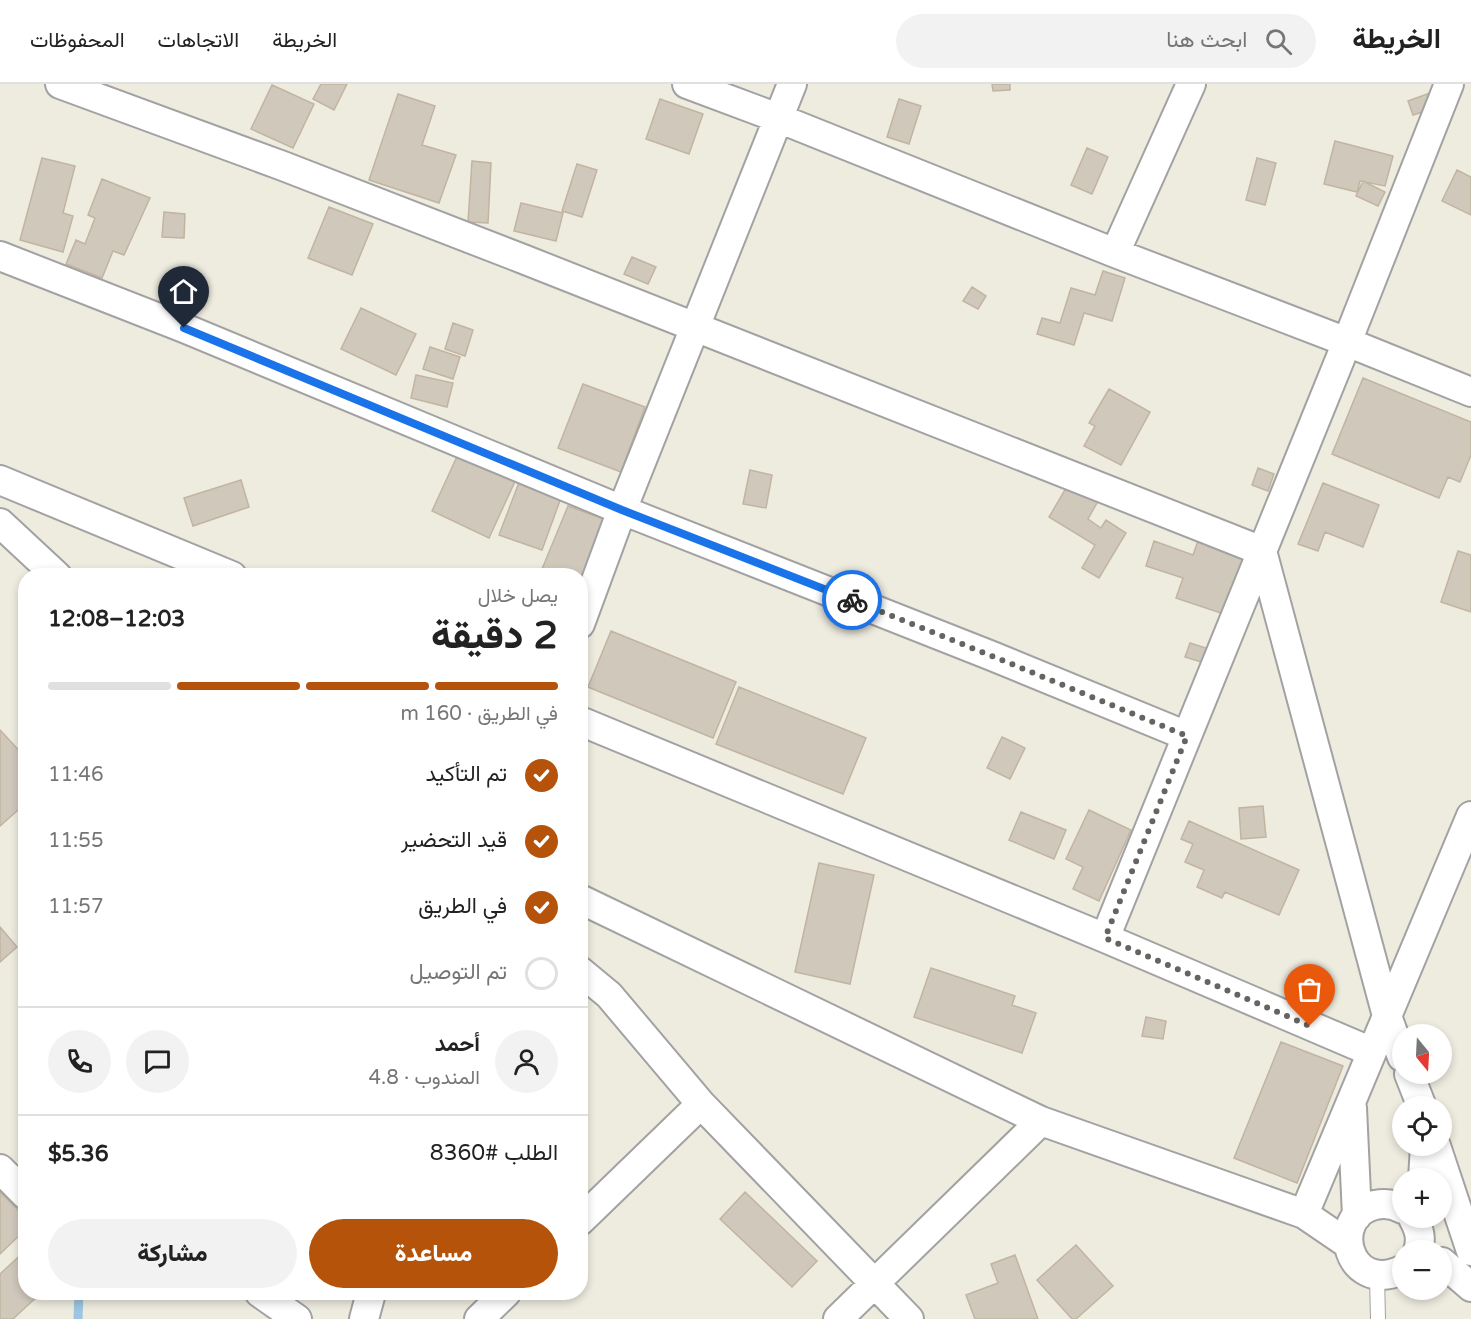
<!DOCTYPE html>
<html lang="ar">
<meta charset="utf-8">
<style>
body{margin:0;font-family:"Varela Round",Vazirmatn,sans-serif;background:#f2f2f2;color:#222;direction:rtl;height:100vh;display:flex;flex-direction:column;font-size:22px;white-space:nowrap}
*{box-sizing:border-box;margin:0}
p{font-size:20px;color:#767676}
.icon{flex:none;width:33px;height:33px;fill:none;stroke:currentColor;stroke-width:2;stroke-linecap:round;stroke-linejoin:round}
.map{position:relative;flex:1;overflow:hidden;direction:ltr}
.drawer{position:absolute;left:18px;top:484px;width:570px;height:732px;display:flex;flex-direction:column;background:#fff;border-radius:24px;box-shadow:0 3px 9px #0003;direction:rtl}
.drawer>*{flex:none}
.needle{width:39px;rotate:162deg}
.fabs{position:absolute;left:1392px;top:940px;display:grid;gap:12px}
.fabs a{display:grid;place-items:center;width:60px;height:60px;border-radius:50%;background:#fff;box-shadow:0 3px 9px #0003;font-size:30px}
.pin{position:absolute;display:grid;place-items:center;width:51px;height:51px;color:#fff;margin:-62px -26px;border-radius:50% 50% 50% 0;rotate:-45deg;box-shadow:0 0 6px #0007}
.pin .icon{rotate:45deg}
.courier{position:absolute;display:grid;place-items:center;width:60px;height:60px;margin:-30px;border:4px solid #1a73e8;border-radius:50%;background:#fff;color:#222;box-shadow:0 2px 8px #0007}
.headline em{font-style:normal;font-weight:800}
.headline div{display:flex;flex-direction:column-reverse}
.headline{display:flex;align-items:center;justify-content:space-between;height:102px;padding:0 30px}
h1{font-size:39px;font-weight:800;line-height:45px}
.bar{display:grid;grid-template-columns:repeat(4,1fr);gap:9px 6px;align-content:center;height:72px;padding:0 30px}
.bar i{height:8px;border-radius:4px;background:#e0e0e0}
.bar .selected{background:#b45309}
.bar p{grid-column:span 4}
.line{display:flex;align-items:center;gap:15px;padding:0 30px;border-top:2px solid #e0e0e0}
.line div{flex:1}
.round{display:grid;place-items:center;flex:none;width:63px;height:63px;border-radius:32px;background:#f2f2f2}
ol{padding:0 30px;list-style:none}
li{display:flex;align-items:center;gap:18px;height:66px}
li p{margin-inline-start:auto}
li .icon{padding:6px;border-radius:50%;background:#b45309;color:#fff;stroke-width:4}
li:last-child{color:#767676}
li i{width:33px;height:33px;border:3px solid #e0e0e0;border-radius:50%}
.primary-button{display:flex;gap:12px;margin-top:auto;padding:12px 30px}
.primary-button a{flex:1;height:69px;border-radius:36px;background:#b45309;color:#fff;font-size:24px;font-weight:800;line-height:69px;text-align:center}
.primary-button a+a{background:#f2f2f2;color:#222}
header{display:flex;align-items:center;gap:36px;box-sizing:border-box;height:84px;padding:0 30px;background:#fff;border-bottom:2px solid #e0e0e0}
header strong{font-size:28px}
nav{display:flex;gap:33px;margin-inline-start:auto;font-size:21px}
.search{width:420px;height:54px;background:#f2f2f2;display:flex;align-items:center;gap:15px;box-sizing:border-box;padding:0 21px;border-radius:33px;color:#767676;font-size:22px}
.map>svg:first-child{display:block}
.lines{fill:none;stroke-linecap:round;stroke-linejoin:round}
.stream{stroke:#9bc5e0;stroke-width:9}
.building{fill:#d1c8bc;stroke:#c1b4a1;stroke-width:1.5}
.lane-casing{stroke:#a2a2a2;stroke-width:16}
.street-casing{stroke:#a2a2a2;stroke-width:32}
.lane{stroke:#fff;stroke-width:14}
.street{stroke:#fff;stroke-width:28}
.done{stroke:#656460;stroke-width:6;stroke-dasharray:0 10.8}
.route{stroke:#1a73e8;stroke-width:8}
</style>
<header>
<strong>الخريطة</strong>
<div class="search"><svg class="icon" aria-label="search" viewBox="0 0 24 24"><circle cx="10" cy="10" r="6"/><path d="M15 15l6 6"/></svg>ابحث هنا</div>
<nav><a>الخريطة</a><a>الاتجاهات</a><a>المحفوظات</a></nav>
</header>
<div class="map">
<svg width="1471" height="1235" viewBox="0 0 1471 1235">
<rect width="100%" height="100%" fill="#eeebdf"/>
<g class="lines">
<!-- stream -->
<path class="stream" d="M 78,1235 L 79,1209"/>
</g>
<!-- building -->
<path class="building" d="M 321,0 L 347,0 L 334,26 L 313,15 Z
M 992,0 L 1010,0 L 1010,6 L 993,7 Z
M 272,1 L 314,20 L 293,64 L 251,45 Z
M 1430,9 L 1435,24 L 1413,31 L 1408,17 Z
M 398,10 L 435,22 L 422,61 L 456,71 L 439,119 L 369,96 Z
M 660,15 L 703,30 L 689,70 L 646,55 Z
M 899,15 L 921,22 L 909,60 L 887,53 Z
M 1335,57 L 1393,72 L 1385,102 L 1360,97 L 1357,108 L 1324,100 Z
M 1087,64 L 1108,73 L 1092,110 L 1071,101 Z
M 42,74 L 75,82 L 63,129 L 73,132 L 63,168 L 20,156 Z
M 1257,74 L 1276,79 L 1265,121 L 1246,116 Z
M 472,77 L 491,79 L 488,139 L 468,138 Z
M 577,80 L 597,86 L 582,133 L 562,127 Z
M 1457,86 L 1471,93 L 1471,131 L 1442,117 Z
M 102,95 L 150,114 L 124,171 L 113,167 L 102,194 L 66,180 L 76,156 L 85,160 L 95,134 L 88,131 Z
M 1363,97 L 1385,108 L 1378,122 L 1356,112 Z
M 521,119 L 563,129 L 556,157 L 514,147 Z
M 329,123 L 373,140 L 352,191 L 308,174 Z
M 164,128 L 185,130 L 184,154 L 162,153 Z
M 632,173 L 656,183 L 648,200 L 624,190 Z
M 1103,187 L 1125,194 L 1112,237 L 1084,229 L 1074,261 L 1037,250 L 1042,234 L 1060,239 L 1071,204 L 1095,211 Z
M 972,203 L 986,212 L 978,225 L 963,217 Z
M 361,224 L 416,250 L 396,291 L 341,265 Z
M 453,239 L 473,246 L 465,272 L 445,265 Z
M 430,263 L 460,273 L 453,295 L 423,285 Z
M 416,291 L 453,299 L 447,323 L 411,314 Z
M 1363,294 L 1471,338 L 1471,371 L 1460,398 L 1448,393 L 1439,414 L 1332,370 Z
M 583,300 L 645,323 L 621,388 L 558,364 Z
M 1109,305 L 1150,328 L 1121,381 L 1084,362 L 1095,342 L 1089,339 Z
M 460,366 L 517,393 L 489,454 L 432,427 Z
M 1258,384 L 1274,390 L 1268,407 L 1252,401 Z
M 750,386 L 772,391 L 766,424 L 743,420 Z
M 241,396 L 249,423 L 193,442 L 184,414 Z
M 520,396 L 562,411 L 542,466 L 499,451 Z
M 1069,399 L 1098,417 L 1088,435 L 1101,444 L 1106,436 L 1126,449 L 1099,494 L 1082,484 L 1095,461 L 1049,433 Z
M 1323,399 L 1379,421 L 1363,463 L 1325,448 L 1318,467 L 1298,460 Z
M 568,422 L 606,436 L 580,500 L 580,492 L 560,492 L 542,485 Z
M 1154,457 L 1193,471 L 1198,457 L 1246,473 L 1227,531 L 1176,514 L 1183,494 L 1146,482 Z
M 1458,467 L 1471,471 L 1471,528 L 1441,518 Z
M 611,547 L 736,598 L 713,654 L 588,603 Z
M 1190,559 L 1215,567 L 1211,581 L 1185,573 Z
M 739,603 L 866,654 L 843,710 L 716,660 Z
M 0,646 L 26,674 L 26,719 L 0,742 Z
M 1002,653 L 1025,664 L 1010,695 L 987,684 Z
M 1263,722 L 1266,753 L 1241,755 L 1239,724 Z
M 1089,726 L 1131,746 L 1099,817 L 1073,805 L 1083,783 L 1066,775 Z
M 1021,728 L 1066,746 L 1054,775 L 1009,756 Z
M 1189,737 L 1299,786 L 1279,831 L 1225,808 L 1222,814 L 1197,803 L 1204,786 L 1185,778 L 1193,760 L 1181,755 Z
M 819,779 L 874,791 L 850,900 L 795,888 Z
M 0,843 L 17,863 L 0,878 Z
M 931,884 L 1015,912 L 1012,921 L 1036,929 L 1022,969 L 914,933 Z
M 1146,933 L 1166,937 L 1163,955 L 1142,952 Z
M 1281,958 L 1343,982 L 1297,1099 L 1234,1074 Z
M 0,1108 L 26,1134 L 26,1145 L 0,1170 Z
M 745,1108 L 817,1177 L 792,1203 L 720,1135 Z
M 1076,1161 L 1113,1202 L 1076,1235 L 1072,1235 L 1037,1196 Z
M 26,1166 L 26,1209 L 41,1209 L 14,1234 L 14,1235 L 0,1235 L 0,1190 Z
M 1015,1171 L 1038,1235 L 975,1235 L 966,1211 L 998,1199 L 991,1180 Z"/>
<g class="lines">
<!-- lane casing -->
<g class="lane-casing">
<path id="lane" d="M 1377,1192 L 1378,1235"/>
</g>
<!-- street casing -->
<g class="street-casing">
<path id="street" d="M 60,0 L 283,82 L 523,175 L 1262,467 L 1387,932 L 1402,973
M 687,0 L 778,34 L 1115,169 L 1347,258 L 1471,308
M 1115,169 L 1191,0
M 0,172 L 184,244 L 622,426 L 992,572 L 1187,652
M 0,396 L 232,492
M 0,439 L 57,492
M 580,540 L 622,426 L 792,0
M 580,637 L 1105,854 L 1372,968
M 580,815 L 1041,1037 L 1304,1130 L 1348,1160
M 1105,854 L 1347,258 L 1449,0
M 580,887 L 609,911 L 701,1020 L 909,1235
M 1409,990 L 1422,1023
M 1352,1024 L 1357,1132
M 1436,1062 L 1471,1167
M 0,1085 L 26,1111
M 1423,1095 L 1425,1062
M 1402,1125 C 1394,1120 1385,1119 1375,1121 C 1328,1132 1347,1211 1402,1186
M 1304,1130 L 1471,732
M 1413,1134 C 1419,1145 1422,1154 1418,1167
M 580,1137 L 701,1020
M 1442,1178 L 1471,1203
M 260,1209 L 297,1235
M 364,1235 L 371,1209
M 479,1235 L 506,1209
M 838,1235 L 1041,1037"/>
</g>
<!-- lane -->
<use href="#lane" class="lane"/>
<!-- street -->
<use href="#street" class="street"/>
</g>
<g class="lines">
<!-- done -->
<path class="done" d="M 852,516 L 992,572 L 1187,652 L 1105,854 L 1310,942"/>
<!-- route -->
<path class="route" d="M 184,244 L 622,426 L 852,516"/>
</g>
</svg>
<div class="fabs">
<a><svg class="needle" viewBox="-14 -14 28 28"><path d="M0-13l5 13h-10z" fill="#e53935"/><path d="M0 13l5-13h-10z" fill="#767676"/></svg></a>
<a><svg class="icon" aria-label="locate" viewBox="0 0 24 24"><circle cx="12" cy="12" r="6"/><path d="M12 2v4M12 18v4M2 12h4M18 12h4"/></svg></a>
<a>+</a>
<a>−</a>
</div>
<div class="pin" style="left:1310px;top:942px;background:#ea580c"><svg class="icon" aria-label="bag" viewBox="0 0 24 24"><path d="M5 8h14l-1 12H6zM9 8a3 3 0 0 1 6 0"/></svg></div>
<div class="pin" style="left:184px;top:244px;background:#1f2937"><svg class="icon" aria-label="home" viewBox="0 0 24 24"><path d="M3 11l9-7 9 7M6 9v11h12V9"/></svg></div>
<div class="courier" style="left:852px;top:516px"><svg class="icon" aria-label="bike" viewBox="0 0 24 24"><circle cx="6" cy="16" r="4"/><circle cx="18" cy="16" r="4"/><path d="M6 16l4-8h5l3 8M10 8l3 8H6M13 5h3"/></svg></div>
<section class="drawer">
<div class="headline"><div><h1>2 دقيقة</h1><p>يصل خلال</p></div><em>12:03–12:08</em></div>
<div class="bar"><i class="selected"></i><i class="selected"></i><i class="selected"></i><i></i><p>في الطريق · 160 m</p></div>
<ol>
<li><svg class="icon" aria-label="check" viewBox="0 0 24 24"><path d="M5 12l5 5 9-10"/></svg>تم التأكيد<p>11:46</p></li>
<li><svg class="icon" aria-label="check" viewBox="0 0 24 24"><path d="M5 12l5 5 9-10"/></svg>قيد التحضير<p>11:55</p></li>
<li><svg class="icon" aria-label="check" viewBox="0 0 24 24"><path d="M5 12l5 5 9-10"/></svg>في الطريق<p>11:57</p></li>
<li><i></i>تم التوصيل</li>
</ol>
<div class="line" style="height:108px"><a class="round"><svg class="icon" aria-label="person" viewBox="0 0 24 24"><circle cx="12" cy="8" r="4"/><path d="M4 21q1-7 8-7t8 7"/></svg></a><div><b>أحمد</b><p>المندوب · 4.8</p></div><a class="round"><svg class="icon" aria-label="chat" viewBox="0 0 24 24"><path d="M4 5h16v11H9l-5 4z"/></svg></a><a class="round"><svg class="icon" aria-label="phone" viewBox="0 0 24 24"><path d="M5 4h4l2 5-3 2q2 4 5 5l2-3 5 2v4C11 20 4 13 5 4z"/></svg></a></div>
<div class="line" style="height:78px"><div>الطلب #8360</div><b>$5.36</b></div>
<div class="primary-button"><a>مساعدة</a><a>مشاركة</a></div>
</section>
</div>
